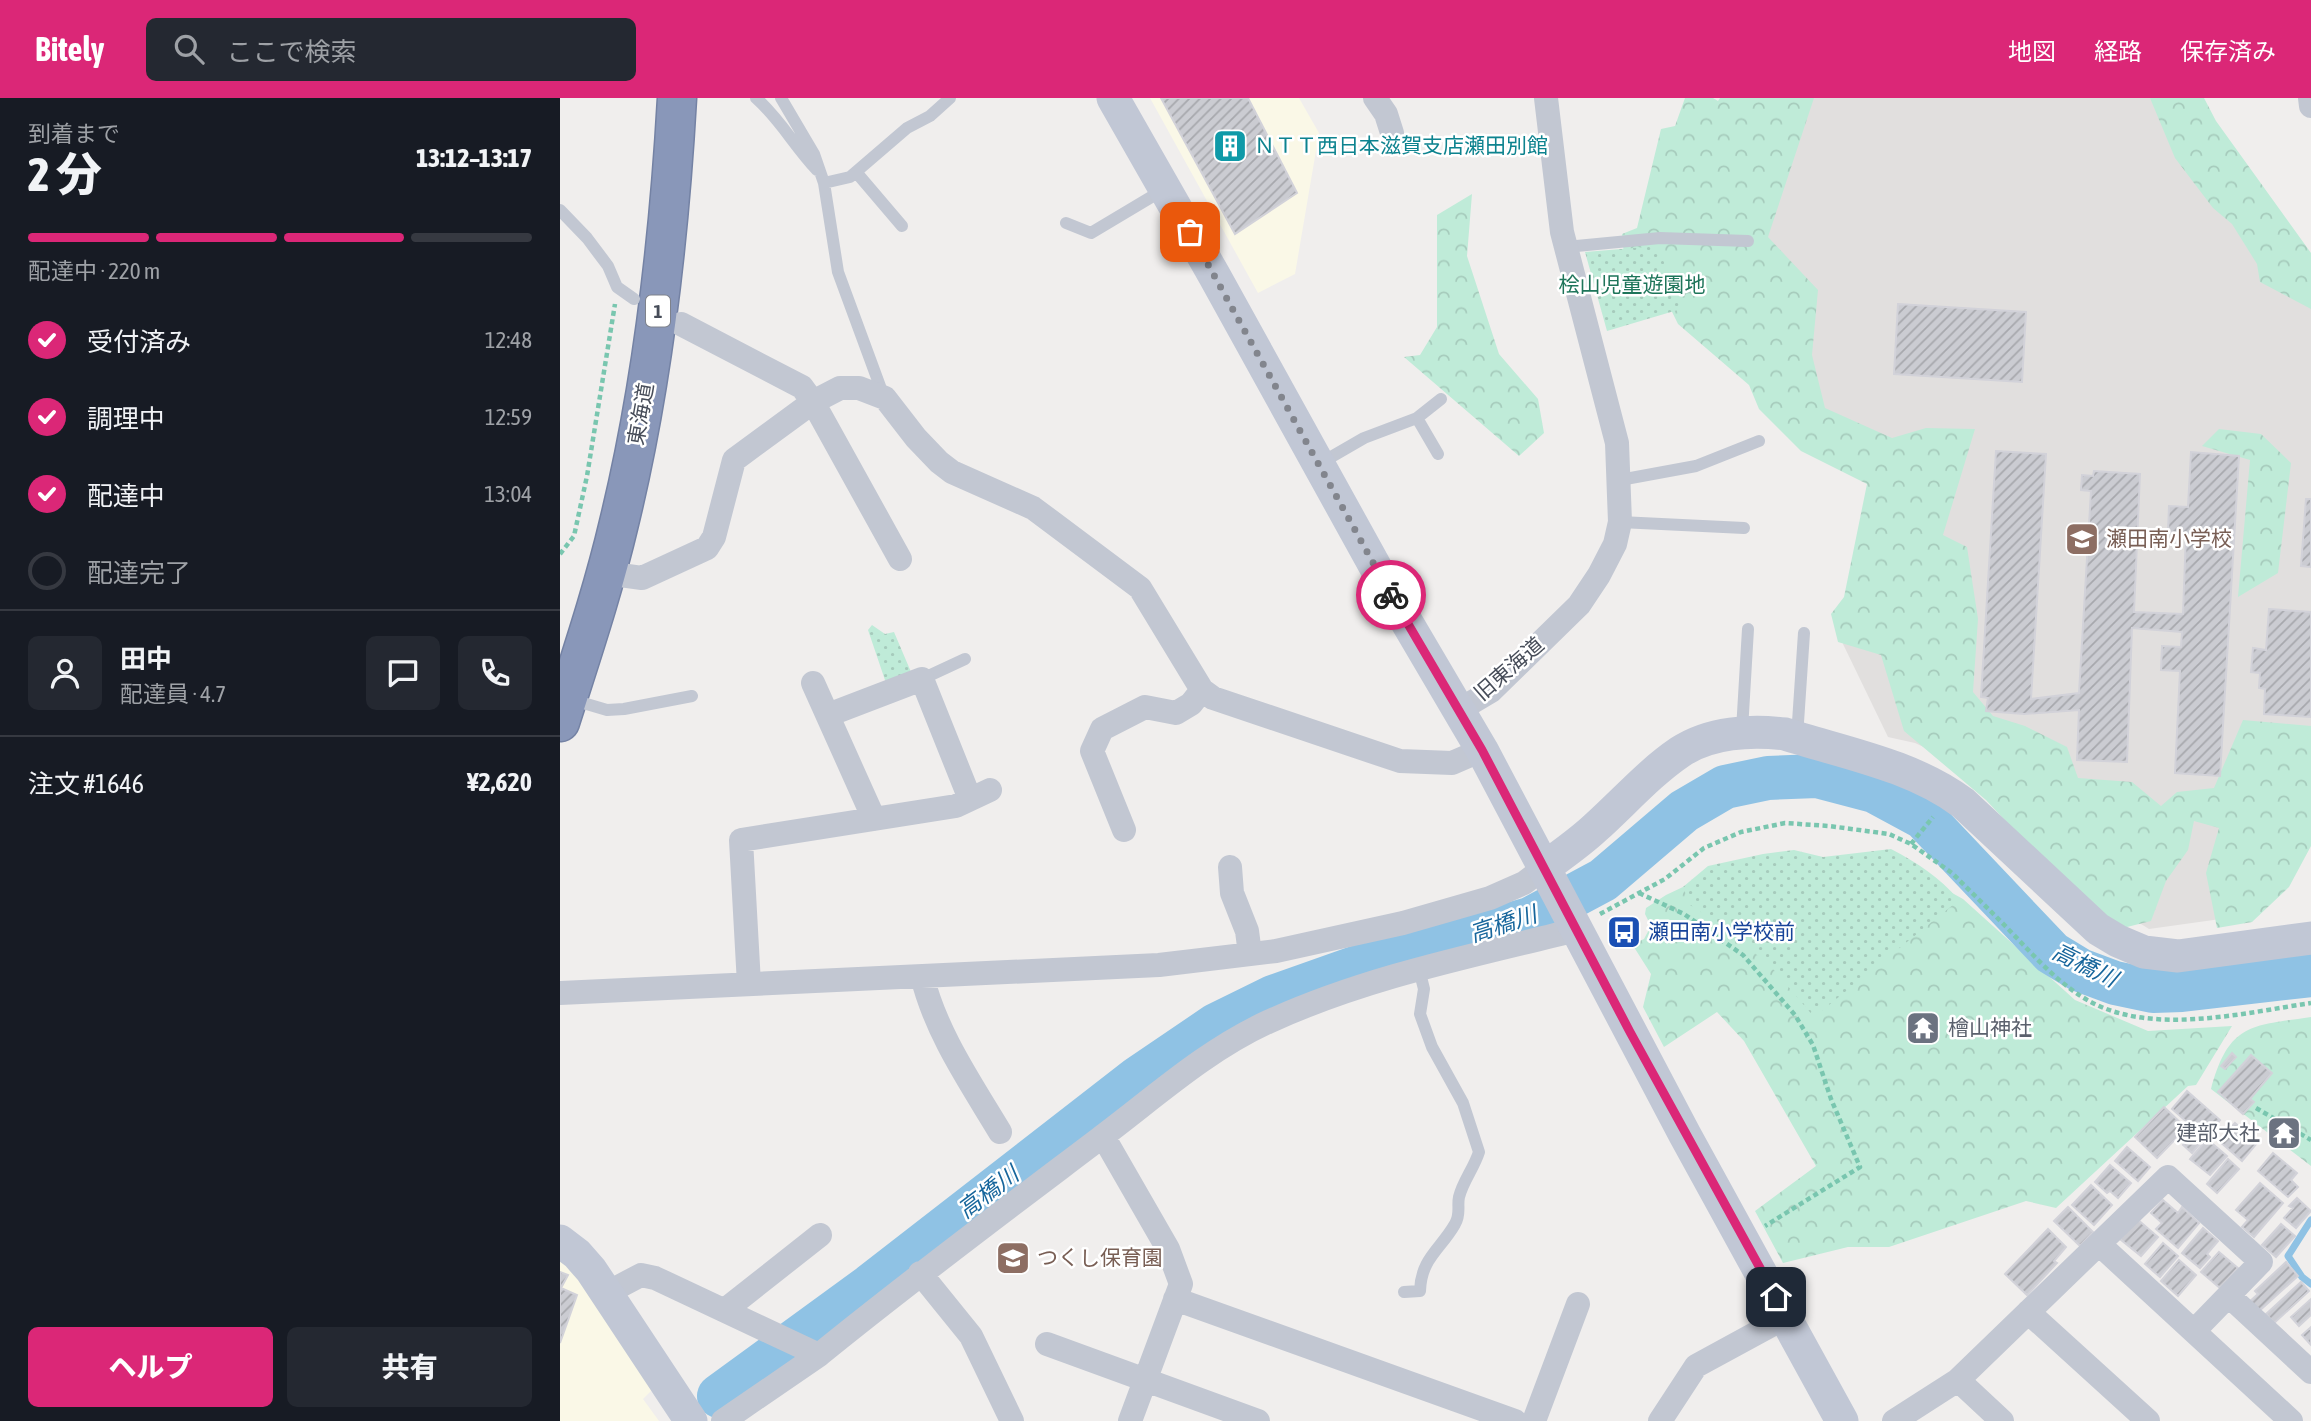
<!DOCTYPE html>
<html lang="ja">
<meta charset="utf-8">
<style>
body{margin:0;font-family:"Asap Condensed","Noto Sans JP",sans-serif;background:#242831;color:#f1f3f6;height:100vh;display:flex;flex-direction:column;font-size:26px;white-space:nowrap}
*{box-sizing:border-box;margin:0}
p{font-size:23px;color:#9ea1a6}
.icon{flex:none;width:38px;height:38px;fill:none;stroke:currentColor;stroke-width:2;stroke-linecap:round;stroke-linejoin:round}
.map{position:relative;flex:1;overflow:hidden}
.panel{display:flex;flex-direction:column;background:#171b24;width:560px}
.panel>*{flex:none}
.pin{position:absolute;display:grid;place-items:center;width:60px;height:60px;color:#fff;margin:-30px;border-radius:14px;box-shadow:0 4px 10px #0006}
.courier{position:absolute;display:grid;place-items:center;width:70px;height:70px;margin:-35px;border:5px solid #db2777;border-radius:50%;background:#fff;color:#222;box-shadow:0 2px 9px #0007}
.overview em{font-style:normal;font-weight:800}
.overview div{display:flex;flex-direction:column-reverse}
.overview{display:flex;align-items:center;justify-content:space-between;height:119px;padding:0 28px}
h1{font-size:46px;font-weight:800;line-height:52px}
.bar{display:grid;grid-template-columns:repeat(4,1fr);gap:10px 7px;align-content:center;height:84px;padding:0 28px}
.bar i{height:9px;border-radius:5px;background:#363941}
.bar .on{background:#db2777}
.bar p{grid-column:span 4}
.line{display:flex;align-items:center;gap:18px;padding:0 28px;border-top:2px solid #363941}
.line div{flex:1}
.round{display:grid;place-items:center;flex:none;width:74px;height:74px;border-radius:10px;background:#242831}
ol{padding:0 28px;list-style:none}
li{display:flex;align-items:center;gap:21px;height:77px}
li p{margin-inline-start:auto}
li .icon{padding:7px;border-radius:50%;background:#db2777;color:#fff;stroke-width:4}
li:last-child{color:#9ea1a6}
li i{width:38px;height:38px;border:4px solid #363941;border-radius:50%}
.primary-button{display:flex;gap:14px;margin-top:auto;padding:14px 28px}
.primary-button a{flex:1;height:80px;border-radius:10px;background:#db2777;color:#fff;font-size:28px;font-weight:800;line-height:80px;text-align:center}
.primary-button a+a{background:#242831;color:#f1f3f6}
header{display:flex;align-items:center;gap:42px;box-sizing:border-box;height:98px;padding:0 35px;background:#db2777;color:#fff}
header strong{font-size:33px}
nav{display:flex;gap:38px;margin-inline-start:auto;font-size:24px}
.search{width:490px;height:63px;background:#242831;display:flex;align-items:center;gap:18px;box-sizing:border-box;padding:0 24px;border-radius:10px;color:#9ea1a6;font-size:26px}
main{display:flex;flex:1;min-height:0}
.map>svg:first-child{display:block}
.commercial{fill:#faf8e7}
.education{fill:#e1dfde}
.forest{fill:url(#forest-crowns)}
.park{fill:url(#park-dots)}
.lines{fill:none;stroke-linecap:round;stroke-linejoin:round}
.stream{stroke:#8fc2e4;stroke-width:7}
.river{stroke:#8fc2e4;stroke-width:44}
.building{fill:url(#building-hatch);stroke:#d2d2d9;stroke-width:2}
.highway-casing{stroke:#7482a4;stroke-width:41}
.path{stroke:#79c6af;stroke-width:4.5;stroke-dasharray:5 3.5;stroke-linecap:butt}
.lane{stroke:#c2c7d2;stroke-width:12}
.street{stroke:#c2c7d2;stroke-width:24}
.secondary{stroke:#c1c7d5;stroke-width:33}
.highway{stroke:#8997b9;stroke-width:38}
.done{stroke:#82858d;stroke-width:7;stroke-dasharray:0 12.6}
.route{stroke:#db2777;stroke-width:9}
.labels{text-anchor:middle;stroke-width:5;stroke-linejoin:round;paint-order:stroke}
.shield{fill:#fff;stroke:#7e828b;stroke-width:2}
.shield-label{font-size:19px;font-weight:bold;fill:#474d59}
.culture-label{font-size:21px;fill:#0d838f;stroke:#fff;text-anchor:start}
.park-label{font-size:21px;fill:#1e755a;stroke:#fff}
.street-label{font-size:21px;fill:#474d59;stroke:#fff}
.education-label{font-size:21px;fill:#785e54;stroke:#fff;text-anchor:start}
.transit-label{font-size:21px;fill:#164399;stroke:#fff;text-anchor:start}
.worship-label{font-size:21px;fill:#5b616d;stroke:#fff;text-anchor:start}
.water-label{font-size:23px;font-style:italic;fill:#17669c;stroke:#fff}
</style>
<header>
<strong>Bitely</strong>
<div class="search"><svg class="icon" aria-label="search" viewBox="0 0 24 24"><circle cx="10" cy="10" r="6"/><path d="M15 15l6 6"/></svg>ここで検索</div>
<nav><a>地図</a><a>経路</a><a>保存済み</a></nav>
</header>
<main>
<section class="panel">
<div class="overview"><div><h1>2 分</h1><p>到着まで</p></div><em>13:12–13:17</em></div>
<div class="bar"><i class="on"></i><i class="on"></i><i class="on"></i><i></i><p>配達中 · 220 m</p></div>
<ol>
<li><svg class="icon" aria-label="check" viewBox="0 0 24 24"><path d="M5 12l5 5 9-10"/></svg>受付済み<p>12:48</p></li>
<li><svg class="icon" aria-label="check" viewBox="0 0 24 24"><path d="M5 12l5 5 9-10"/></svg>調理中<p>12:59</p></li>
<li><svg class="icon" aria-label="check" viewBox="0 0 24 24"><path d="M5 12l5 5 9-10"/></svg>配達中<p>13:04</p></li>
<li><i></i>配達完了</li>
</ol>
<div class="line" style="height:126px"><a class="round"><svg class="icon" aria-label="person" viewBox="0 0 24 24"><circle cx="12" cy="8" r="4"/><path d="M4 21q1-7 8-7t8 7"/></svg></a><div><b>田中</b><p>配達員 · 4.7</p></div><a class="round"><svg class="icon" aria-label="chat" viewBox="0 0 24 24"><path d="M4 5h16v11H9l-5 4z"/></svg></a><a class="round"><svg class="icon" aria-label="phone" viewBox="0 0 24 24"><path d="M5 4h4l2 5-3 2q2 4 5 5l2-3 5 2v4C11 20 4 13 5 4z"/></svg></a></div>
<div class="line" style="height:91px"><div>注文 #1646</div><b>¥2,620</b></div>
<div class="primary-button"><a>ヘルプ</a><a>共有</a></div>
</section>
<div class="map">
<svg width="1751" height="1323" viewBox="0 0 1751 1323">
<defs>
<pattern id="forest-crowns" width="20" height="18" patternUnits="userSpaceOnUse" patternTransform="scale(1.75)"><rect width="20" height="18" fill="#bfebd8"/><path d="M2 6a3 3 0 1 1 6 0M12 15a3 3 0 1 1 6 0" fill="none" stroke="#a6cbbc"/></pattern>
<pattern id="park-dots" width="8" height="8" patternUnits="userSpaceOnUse" patternTransform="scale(1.75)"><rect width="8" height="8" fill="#bfebd8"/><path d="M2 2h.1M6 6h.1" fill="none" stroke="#a6cbbc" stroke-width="1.8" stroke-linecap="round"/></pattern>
<pattern id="building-hatch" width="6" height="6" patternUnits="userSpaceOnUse" patternTransform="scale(1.75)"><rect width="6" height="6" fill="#cbccd2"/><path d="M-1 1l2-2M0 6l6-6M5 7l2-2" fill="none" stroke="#a7a8ad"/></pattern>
</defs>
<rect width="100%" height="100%" fill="#f0eeed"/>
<!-- commercial -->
<path class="commercial" d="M 590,0 L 739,0 L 759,35 L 735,176 L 698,195 Z
M 0,1163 L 17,1177 L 94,1290 L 83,1301 L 99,1323 L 0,1323 Z"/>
<!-- education -->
<path class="education" d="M 1181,0 L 1635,0 L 1751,204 L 1751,641 L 1682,818 L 1589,831 L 1541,801 L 1398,665 L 1355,645 L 1328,639 L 1283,546 L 1325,383 L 1261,361 L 1125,48 Z"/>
<!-- forest -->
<path class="forest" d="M 1125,0 L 1153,0 L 1158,3 L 1160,0 L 1254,0 L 1208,139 L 1258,192 L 1252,257 L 1265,310 L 1332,340 L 1366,330 L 1415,331 L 1383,437 L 1407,449 L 1418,521 L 1413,594 L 1433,618 L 1465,628 L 1507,649 L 1518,680 L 1572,684 L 1601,708 L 1617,694 L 1654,690 L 1683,622 L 1751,628 L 1751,748 L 1729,789 L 1692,824 L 1657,830 L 1646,775 L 1659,730 L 1634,723 L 1628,752 L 1606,783 L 1591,823 L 1563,830 L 1533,816 L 1426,702 L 1344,633 L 1321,557 L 1278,544 L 1271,516 L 1284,499 L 1307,386 L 1241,353 L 1199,311 L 1189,287 L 1118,226 L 1089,167 L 1065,169 L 1062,136 L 1077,130 L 1101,31 L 1115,28 Z
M 1590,0 L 1644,0 L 1656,23 L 1751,155 L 1751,211 L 1700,184 L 1697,166 L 1672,126 L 1653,110 L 1615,60 Z
M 912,96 L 907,158 L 939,256 L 978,301 L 984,335 L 959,358 L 844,259 L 860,257 L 877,229 L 877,117 Z
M 1659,331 L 1701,336 L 1731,365 L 1718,475 L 1678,499 L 1690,362 L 1642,348 Z
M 1336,764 L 1403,801 L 1515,902 L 1588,933 L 1672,928 L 1636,987 L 1628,988 L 1496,1110 L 1466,1103 L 1329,1149 L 1288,1149 L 1223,1165 L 1195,1113 L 1256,1068 L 1184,943 L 1157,914 L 1104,949 L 1083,909 L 1091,876 L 1072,846 L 1084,841 L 1091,828 L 1085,816 L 1086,810 L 1106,797 L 1142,780 Z
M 1751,919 L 1751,1068 L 1651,991 C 1669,925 1691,928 1751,919 Z"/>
<!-- park -->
<path class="park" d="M 1098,148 L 1121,211 L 1047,233 L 1025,154 Z
M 312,527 L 325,536 L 334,534 L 351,574 L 326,585 L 308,532 Z
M 1331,751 C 1358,765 1379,779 1399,802 L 1254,919 L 1215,873 L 1170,833 L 1130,807 L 1123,789 L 1148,768 L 1203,756 L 1234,752 L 1263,759 Z"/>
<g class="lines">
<!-- stream -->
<path class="stream" d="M 1751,1122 L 1728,1158 L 1742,1179 L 1751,1186"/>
<!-- river -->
<path class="river" d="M 159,1298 L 310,1188 L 578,980 L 656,927 L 713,899 L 795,870 L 970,821 L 1043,782 L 1124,713 L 1165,689 L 1208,680 L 1257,678 L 1314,693 L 1364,720 L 1492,855 L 1520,872 L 1555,885 L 1593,893 L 1622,892 L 1751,877"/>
</g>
<!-- building -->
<path class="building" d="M 601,0 L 688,0 L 737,95 L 675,136 Z
M 1338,206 L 1466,214 L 1462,284 L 1334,276 Z
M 1436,353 L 1486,356 L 1471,601 L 1519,595 L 1531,393 L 1521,392 L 1522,377 L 1533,378 L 1534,373 L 1580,376 L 1574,514 L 1623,516 L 1626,435 L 1608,434 L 1609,408 L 1628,409 L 1631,354 L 1679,358 L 1660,678 L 1615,675 L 1620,573 L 1601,572 L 1602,548 L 1621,549 L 1622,534 L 1572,530 L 1567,664 L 1517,662 L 1519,612 L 1464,616 L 1426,613 L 1428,600 L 1421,599 Z
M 1746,401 L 1751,401 L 1751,469 L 1741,468 Z
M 1709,511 L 1751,514 L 1751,619 L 1704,616 L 1705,591 L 1699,590 L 1700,575 L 1691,574 L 1693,550 L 1706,552 Z
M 1672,955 L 1676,959 L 1665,971 L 1661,968 Z
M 1691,957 L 1712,975 L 1690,1001 L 1694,1004 L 1683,1016 L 1658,994 Z
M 1627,993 L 1660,1022 L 1632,1055 L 1623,1047 L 1636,1032 L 1612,1011 Z
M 1604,1009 L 1626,1030 L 1597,1060 L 1575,1039 Z
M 1675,1025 L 1698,1044 L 1682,1063 L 1659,1043 Z
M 1647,1041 L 1667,1058 L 1650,1077 L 1630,1061 Z
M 1567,1049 L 1590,1069 L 1578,1083 L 1555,1063 Z
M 1713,1055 L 1737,1075 L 1731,1082 L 1738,1089 L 1728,1099 L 1698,1073 Z
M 1668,1061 L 1679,1071 L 1657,1095 L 1647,1086 Z
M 1550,1067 L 1571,1085 L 1558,1100 L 1550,1093 L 1547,1095 L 1535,1084 Z
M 1700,1085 L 1723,1105 L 1694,1139 L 1682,1129 L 1688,1122 L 1676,1112 Z
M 1531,1087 L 1552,1107 L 1534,1127 L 1512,1107 Z
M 1737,1100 L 1751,1113 L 1736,1130 L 1724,1120 L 1733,1110 L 1729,1108 Z
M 1603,1102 L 1618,1115 L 1622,1109 L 1639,1125 L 1618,1150 L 1596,1131 L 1602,1125 L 1591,1115 Z
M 1508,1109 L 1533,1134 L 1520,1148 L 1494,1123 Z
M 1577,1121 L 1598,1139 L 1581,1158 L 1560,1141 Z
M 1721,1126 L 1735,1138 L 1716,1159 L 1702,1147 Z
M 1643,1130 L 1658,1143 L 1647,1156 L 1650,1159 L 1640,1170 L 1622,1155 Z
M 1488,1131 L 1506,1149 L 1494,1163 L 1497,1165 L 1467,1197 L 1445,1176 Z
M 1603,1145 L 1618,1158 L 1600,1179 L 1585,1166 Z
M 1659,1154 L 1678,1170 L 1660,1190 L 1641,1174 Z
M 1619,1162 L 1636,1177 L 1618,1198 L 1601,1183 Z
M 1726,1164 L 1738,1178 L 1698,1214 L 1689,1204 L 1698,1196 L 1695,1193 Z
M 0,1174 L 8,1177 L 1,1190 L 17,1197 L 0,1245 Z
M 1741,1184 L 1749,1193 L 1714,1225 L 1706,1216 Z
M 1751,1201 L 1751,1217 L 1739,1228 L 1731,1219 Z
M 1751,1229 L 1751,1247 L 1742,1237 Z"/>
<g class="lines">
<!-- highway casing -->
<g class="highway-casing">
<path id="highway" d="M 0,624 C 21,558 43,493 59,425 C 93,286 109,143 117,0"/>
</g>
<!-- path -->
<path class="path" d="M 0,456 L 14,438 L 27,378 L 55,206
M 1351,746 L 1373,719
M 1079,795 L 1124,816 L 1183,857 L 1235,917 L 1253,947 L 1271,1001 L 1300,1069 L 1205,1128
M 1040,816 L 1105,781 L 1144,750 L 1181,734 L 1225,725 L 1269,728 L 1329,736 L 1351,746 L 1392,775 C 1412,795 1433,815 1453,836 C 1476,860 1499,886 1529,903 C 1592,938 1683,915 1751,905
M 1696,1010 L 1751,1042"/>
<!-- lane -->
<path class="lane" d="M 196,0 C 220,21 235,49 257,72
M 221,0 L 254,56 L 264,85 L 278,174 L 324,299
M 296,74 L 342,128
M 264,85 L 290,79 L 347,30 L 370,18 L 390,0
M 0,112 L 27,140 L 48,168 L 57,189 L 74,201
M 506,125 L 531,135 L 603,92
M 1006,149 L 1100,140 L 1188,143
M 857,320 L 878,356
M 759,366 L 804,340 L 857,320 L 881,301
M 1060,382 L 1136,368 L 1199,343
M 1060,424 L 1184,430
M 362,581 L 405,561
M 13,602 L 47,612 L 64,611 L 132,598
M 1182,632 L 1188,531
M 1237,639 L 1244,535
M 844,1194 L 860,1193 C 861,1160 881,1151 895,1126 C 901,1116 897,1108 899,1099 C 903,1083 914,1070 919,1054 L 903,1005 L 872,949 L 860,916 L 864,891 L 859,871"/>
<!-- street -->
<path class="street" d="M 815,0 L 826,16 L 832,35
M 1750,0 L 1751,8
M 121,226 L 242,289 L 253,304 L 340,461
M 46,475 L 82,480 L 147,450 L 154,439 L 174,362 L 253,304 L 280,290 L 299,290 L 325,300 L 356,340 L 379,364 L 392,374 L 473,410 L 580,490 L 642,592 L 653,600 L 840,663 L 892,665 L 922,652
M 253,585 L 314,721
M 899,612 L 931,593 L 1019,507 L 1039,477 L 1055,446 L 1060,424 L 1057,345 L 1002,134 L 986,0
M 268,617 L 362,581 L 410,701
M 564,732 L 532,653 L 542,631 L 585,609 L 616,615 L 631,606 L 642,592
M 670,769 L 672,795 L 687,833 L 690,856
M 362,878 C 376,935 410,984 440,1034
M 189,886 L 181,742 L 396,708 L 430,692
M 0,895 L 599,867 L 716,853 L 843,825 L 930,800 L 964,785 L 984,770
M 543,1038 L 608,1151 L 621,1186 L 570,1323
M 1539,1146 L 1731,1323
M 360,1175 L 411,1238 L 452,1323
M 47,1195 L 81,1177 L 95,1180 L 259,1257 C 351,1182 445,1112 539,1041 C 594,1000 645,953 708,924 C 806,879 912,858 1016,832
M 1669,1198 L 1751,1274
M 615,1201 L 955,1323
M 165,1212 L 260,1137
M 1468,1214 L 1588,1323
M 487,1246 L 698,1323
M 1398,1282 L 1442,1323
M 163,1323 L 259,1257
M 974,1323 L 1018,1206
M 1100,1323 L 1136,1268 L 1226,1219
M 1334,1323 L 1398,1282 L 1608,1079 L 1701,1164 L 1634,1233"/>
<!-- secondary -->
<path class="secondary" d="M 553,0 L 654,177 L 832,499 L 922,652 L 1125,1037 L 1282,1323
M 984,770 C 1001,757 1019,745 1035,730 C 1063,705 1089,675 1120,654 C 1150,634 1191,632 1225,636 C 1285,655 1352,667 1403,705 L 1538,831 L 1558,843 L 1584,854 L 1618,858 L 1751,840
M 0,1143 L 17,1156 L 31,1172 L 131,1323"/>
<!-- highway -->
<use href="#highway" class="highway"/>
</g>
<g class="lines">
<!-- done -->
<path class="done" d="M 630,134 L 831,497"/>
<!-- route -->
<path class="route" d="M 831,497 L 922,652 L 1070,934 L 1216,1199"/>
</g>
<!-- icons -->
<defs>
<g id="building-square" transform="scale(1.75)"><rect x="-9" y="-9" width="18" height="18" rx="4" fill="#0f9aa8" stroke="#fff"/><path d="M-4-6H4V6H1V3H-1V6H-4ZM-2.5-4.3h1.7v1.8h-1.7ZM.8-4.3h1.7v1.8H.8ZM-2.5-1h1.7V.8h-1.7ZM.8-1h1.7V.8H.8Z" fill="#fff"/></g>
<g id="school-square" transform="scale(1.75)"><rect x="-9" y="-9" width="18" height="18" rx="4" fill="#8d6e63" stroke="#fff"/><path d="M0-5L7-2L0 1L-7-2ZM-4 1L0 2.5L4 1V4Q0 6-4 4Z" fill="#fff"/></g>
<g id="bus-square" transform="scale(1.75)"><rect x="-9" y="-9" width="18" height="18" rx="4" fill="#1a4fb4" stroke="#fff"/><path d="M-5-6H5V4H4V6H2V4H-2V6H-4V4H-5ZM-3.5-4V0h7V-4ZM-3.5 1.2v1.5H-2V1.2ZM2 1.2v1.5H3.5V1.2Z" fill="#fff"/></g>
<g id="temple-square" transform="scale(1.75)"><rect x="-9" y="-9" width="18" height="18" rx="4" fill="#6b7280" stroke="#fff"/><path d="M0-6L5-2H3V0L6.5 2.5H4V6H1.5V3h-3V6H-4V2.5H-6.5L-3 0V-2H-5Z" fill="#fff"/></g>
</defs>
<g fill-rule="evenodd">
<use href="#building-square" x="670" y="48"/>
<use href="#school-square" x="1522" y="441"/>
<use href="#bus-square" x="1064" y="834"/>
<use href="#temple-square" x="1363" y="930"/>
<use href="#temple-square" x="1724" y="1035"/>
<use href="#school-square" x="453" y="1160"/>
</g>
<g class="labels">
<!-- shield labels -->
<rect class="shield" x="86" y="197.5" width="24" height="31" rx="5"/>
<g class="shield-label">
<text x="98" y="220">1</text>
</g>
<!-- culture labels -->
<g class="culture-label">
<text x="694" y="55">ＮＴＴ西日本滋賀支店瀬田別館</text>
</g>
<!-- park labels -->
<g class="park-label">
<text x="1072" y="194">桧山児童遊園地</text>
</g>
<!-- street labels -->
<g class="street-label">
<text transform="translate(81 316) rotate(-80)" y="7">東海道</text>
<text transform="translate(949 571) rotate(-41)" y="7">旧東海道</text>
</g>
<!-- education labels -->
<g class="education-label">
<text x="1546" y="448">瀬田南小学校</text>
<text x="477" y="1167">つくし保育園</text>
</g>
<!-- transit labels -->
<g class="transit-label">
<text x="1088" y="841">瀬田南小学校前</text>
</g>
<!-- worship labels -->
<g class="worship-label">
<text x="1388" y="937">檜山神社</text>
<text x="1700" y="1042" text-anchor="end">建部大社</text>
</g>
<!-- water labels -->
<g class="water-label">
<text transform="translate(943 826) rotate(-18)" y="8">高橋川</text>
<text transform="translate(1525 867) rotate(26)" y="8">高橋川</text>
<text transform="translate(428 1094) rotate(-37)" y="8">高橋川</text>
</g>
</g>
</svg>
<div class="pin" style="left:630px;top:134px;background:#ea580c"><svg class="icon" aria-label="bag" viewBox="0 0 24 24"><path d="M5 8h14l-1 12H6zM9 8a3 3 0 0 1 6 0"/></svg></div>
<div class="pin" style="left:1216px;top:1199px;background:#1f2937"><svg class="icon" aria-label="home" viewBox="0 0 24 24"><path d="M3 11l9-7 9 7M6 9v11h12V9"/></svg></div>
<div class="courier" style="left:831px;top:497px"><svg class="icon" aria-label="bike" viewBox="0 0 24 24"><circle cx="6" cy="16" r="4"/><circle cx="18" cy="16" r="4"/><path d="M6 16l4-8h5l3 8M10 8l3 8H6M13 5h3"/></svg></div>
</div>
</main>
